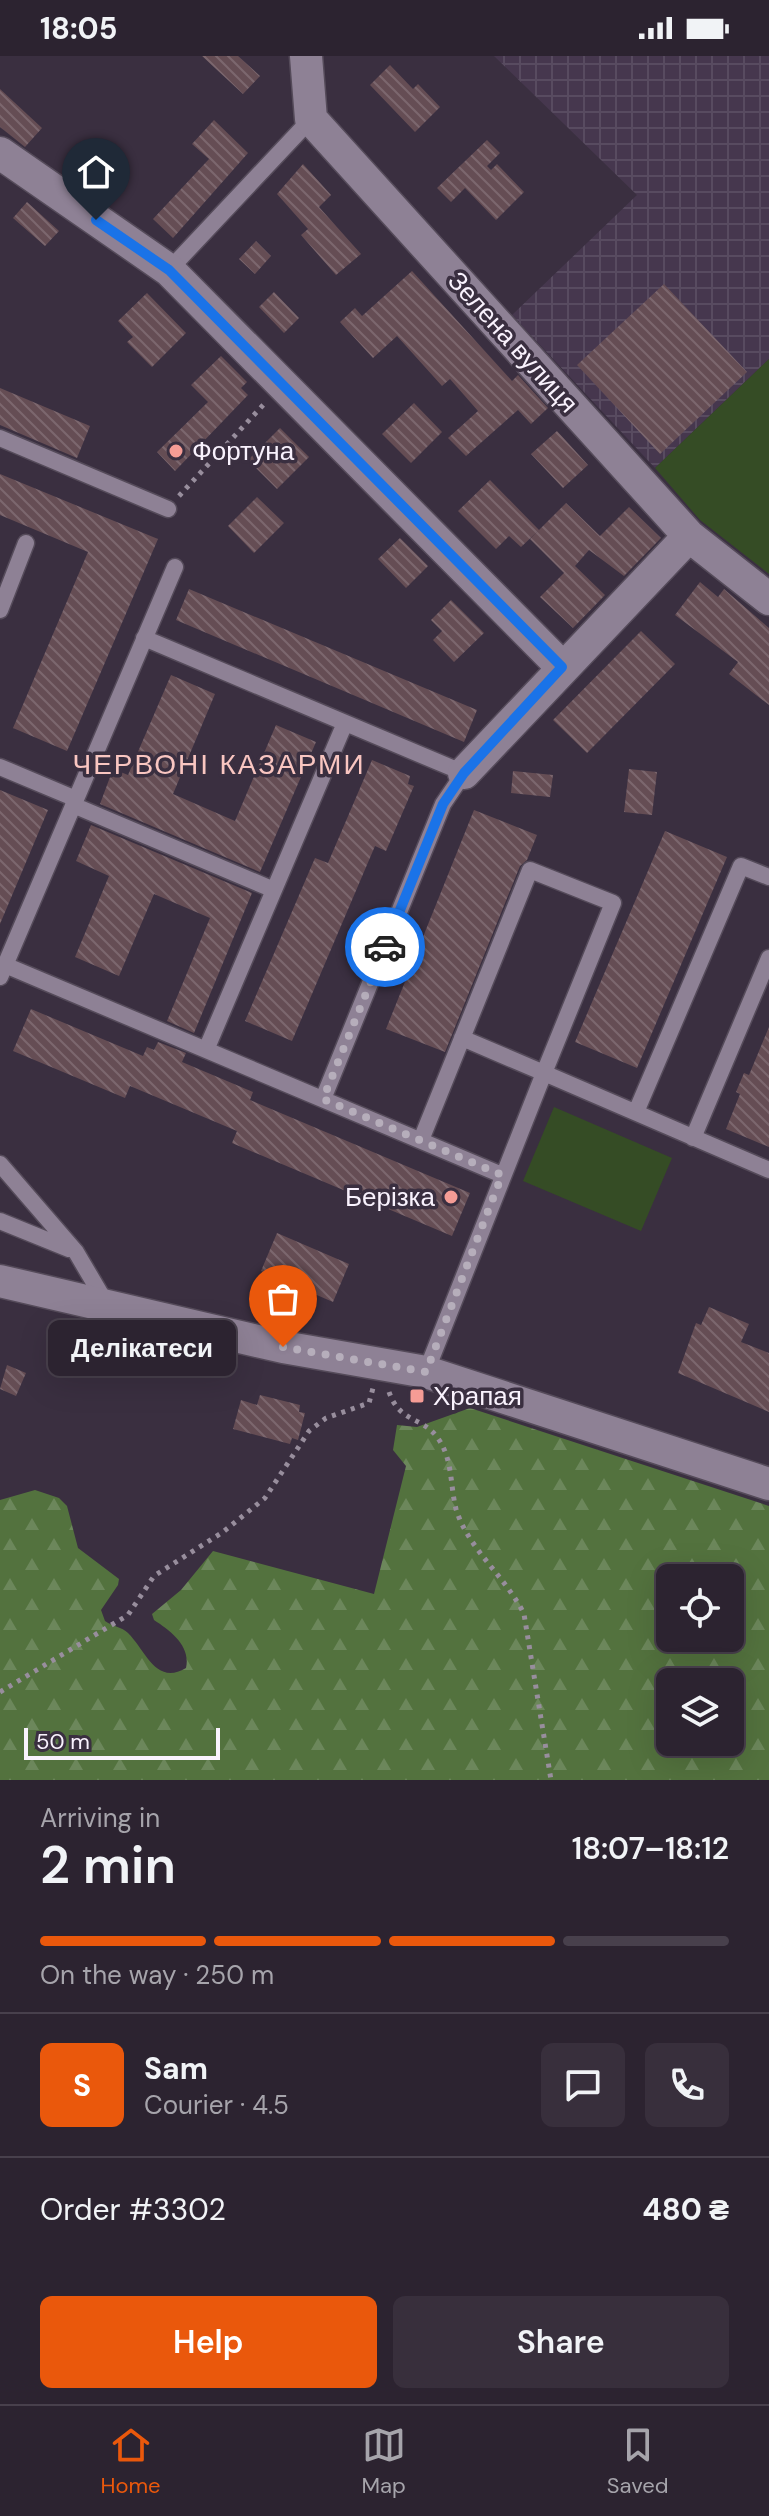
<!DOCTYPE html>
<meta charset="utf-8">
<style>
body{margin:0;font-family:"DM Sans",sans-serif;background:#382f3c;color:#f1f3f6;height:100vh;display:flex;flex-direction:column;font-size:30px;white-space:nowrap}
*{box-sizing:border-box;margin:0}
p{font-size:26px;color:#a6a4ab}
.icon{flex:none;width:44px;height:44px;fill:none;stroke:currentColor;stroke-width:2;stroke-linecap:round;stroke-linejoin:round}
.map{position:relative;height:1724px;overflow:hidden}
.details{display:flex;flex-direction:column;background:#2c2330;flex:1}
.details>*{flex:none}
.buttons{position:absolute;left:656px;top:1508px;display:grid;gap:16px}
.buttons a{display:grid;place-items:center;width:88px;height:88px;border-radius:12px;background:#2c2330;box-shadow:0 8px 32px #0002,0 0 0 2px #48404c;font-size:40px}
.scale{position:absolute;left:24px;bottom:20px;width:196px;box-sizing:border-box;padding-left:8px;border:4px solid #f9f2fd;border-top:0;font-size:22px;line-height:28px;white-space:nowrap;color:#f9f2fd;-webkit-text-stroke:6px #3a2f40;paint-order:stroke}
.pin{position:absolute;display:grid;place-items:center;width:68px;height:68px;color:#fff;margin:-82px -34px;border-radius:50% 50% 50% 0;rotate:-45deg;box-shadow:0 0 8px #0007}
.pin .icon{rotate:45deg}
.courier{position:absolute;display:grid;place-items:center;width:80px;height:80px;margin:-40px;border:6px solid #1a73e8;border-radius:50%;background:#fff;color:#222;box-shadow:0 2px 10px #0007}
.bubble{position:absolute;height:56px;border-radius:12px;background:#2c2330;box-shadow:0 8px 32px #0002,0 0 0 2px #48404c;font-size:26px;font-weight:600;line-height:56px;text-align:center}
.headline em{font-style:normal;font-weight:600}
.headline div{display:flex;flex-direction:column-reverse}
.headline{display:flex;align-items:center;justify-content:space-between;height:136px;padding:0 40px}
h1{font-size:52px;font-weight:600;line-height:60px}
.bar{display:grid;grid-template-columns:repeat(4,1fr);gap:12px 8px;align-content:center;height:96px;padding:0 40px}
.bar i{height:10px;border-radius:6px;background:#48404c}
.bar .active{background:#ea580c}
.bar p{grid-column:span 4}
.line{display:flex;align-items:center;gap:20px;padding:0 40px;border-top:2px solid #48404c}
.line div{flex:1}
.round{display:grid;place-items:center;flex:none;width:84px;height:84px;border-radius:12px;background:#382f3c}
.cta{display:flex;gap:16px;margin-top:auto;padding:16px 40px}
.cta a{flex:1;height:92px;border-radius:12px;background:#ea580c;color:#fff;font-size:32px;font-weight:600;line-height:92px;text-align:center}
.cta a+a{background:#382f3c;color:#f1f3f6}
.status{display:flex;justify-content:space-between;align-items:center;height:56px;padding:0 40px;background:#2c2330;direction:ltr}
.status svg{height:22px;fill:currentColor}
.menu{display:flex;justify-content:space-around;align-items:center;height:112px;border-top:2px solid #48404c;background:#2c2330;font-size:22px;color:#a6a4ab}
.menu a{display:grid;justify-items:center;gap:4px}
.menu .active{color:#ea580c}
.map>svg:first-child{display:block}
.industrial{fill:url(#industrial-grid)}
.grass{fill:#354c25}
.forest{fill:url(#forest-firs);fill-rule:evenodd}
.building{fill:url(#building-back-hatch)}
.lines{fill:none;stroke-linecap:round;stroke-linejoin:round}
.lane-casing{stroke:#554b5a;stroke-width:19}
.street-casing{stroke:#554b5a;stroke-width:35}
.path{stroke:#988e9d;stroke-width:5;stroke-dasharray:4 6;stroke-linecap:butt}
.lane{stroke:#8e8195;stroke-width:16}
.street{stroke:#8e8195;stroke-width:32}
.done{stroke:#b6aebb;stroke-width:8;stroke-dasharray:0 14.4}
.route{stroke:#1a73e8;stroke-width:10}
.poi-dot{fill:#f59c95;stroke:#3a2f40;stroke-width:3}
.labels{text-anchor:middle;stroke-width:7;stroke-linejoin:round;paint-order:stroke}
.street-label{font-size:26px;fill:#f9f2fd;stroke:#3a2f40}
.poi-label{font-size:26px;fill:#f9f2fd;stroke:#3a2f40;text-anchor:start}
.neighbourhood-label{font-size:28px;letter-spacing:2px;fill:#f9c6c1;stroke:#3a2f40}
</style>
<div class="status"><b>18:05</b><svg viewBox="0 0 49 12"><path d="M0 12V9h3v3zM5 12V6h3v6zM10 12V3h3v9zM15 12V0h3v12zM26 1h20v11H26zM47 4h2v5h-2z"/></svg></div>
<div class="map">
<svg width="769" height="1724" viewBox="0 0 769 1724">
<defs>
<pattern id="industrial-grid" width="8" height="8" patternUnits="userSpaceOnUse" patternTransform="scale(2)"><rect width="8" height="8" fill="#46374e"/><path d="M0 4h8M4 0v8" fill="none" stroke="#584b60"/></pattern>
<pattern id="forest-firs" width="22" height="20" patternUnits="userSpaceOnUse" patternTransform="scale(2)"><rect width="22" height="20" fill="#53723e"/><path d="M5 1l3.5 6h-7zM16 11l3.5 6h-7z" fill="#6c875b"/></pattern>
<pattern id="building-back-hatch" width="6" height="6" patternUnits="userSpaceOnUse" patternTransform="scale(2)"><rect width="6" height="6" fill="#654d54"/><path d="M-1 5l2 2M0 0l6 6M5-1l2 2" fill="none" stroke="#7c676e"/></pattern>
</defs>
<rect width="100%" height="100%" fill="#3a2f40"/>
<!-- industrial -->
<path class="industrial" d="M 494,0 L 769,0 L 769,303 L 655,412 L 512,259 L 637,139 Z"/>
<!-- grass -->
<path class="grass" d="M 769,303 L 769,518 L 700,464 L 655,412 Z
M 554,1051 L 672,1102 L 641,1175 L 523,1125 Z"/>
<!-- forest -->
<path class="forest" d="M 470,1352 L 769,1450 L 769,1724 L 0,1724 L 0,1444 L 35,1434 L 59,1442 L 67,1450 L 78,1492 L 119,1523 L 118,1529 L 101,1554 L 105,1565 C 112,1570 122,1571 128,1577 C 146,1595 156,1630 186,1612 C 191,1590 171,1575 154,1564 L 152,1558 L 181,1534 L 213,1495 L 374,1538 L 406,1410 L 393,1394 L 397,1369 L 417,1371 ZM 670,1522 L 730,1522 L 730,1582 L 670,1582 ZM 670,1626 L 730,1626 L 730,1686 L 670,1686 Z"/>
<!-- building -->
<path class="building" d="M 202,0 L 238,0 L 260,20 L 243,38 Z
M 390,9 L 413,33 L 418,28 L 440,51 L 415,76 L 370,29 Z
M 0,33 L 42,72 L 25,91 L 0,71 Z
M 214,64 L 248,97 L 173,182 L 153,163 L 209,103 L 192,88 Z
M 487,84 L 500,97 L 487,110 L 491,114 L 497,108 L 524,136 L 496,164 L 465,132 L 451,146 L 437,132 Z
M 303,108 L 331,139 L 319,151 L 361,198 L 336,219 L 301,179 L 308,173 L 277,138 Z
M 27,146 L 59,175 L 45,190 L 13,162 Z
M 256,185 L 271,200 L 255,218 L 239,203 Z
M 412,215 L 512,325 L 518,319 L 548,352 L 531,368 L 518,354 L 466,400 L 448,382 L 478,355 L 450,323 L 442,330 L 397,280 L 373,302 L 340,266 L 355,252 L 362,260 Z
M 664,228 L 747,316 L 660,398 L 577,309 Z
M 274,236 L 299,262 L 284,277 L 259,251 Z
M 147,237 L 186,277 L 152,311 L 127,286 L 133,281 L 118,265 Z
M 221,300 L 247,326 L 241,332 L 248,339 L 175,415 L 157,396 L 208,346 L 191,329 Z
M 0,332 L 90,370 L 77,402 L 0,369 Z
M 414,347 L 442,376 L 411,407 L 382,378 Z
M 280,372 L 309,401 L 277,433 L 248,404 Z
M 557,375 L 588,409 L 563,432 L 531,398 Z
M 0,418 L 158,483 L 67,695 L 13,672 L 88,496 L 0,459 Z
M 490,424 L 539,474 L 521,491 L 509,480 L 496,493 L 458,455 Z
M 257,441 L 284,467 L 254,497 L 228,470 Z
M 566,447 L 600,480 L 629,451 L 661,482 L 624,520 L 589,494 L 575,510 L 605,539 L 573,572 L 540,541 L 564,517 L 530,483 Z
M 400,482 L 428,510 L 406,532 L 378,503 Z
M 700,526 L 718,541 L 724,533 L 769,572 L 769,649 L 729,618 L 738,606 L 675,559 Z
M 189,533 L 477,654 L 464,686 L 176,564 Z
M 451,544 L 484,577 L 454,606 L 433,584 L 442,575 L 431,564 Z
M 641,575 L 675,608 L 587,697 L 553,664 Z
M 171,619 L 215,638 L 173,738 L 235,765 L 276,669 L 316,686 L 260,816 L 100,748 L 113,713 L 128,719 Z
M 372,704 L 410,720 L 408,728 L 414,730 L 386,795 L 375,790 L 292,985 L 245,965 L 315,802 L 328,807 Z
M 629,713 L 657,716 L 652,759 L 624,756 Z
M 513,715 L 553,719 L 550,741 L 511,737 Z
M 0,734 L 48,754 L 0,868 Z
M 474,754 L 537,779 L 527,804 L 520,810 L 445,996 L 386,973 Z
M 91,769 L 252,837 L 194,977 L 167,965 L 210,862 L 154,838 L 119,920 L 75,901 L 109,820 L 76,805 Z
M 665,775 L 727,801 L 637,1012 L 575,986 Z
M 31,953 L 143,1000 L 147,991 L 154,994 L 158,986 L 186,997 L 182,1006 L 253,1036 L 250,1044 L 470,1137 L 452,1180 L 232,1087 L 237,1075 L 130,1030 L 125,1042 L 13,995 Z
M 769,971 L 769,1091 L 726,1073 L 740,1038 L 736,1036 L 744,1017 L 749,1019 Z
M 277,1177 L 349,1208 L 333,1246 L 261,1215 Z
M 709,1251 L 749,1268 L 741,1286 L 769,1297 L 769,1356 L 678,1317 L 696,1267 L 701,1269 Z
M 7,1309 L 26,1317 L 16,1340 L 0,1333 Z
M 260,1339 L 300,1349 L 299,1356 L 305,1357 L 298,1384 L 292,1382 L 290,1388 L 233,1373 L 241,1344 L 257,1349 Z"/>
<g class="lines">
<!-- lane casing -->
<g class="lane-casing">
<path id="lane" d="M 169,214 L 311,63
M 0,382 L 168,453
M 0,554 L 26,487
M 144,582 L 464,717 L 443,748 L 323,1043
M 0,711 L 76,743 L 0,921
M 76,743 L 175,511
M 73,749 L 274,834
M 5,909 L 502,1119
M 206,994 L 345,667
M 636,1056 L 741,810 L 769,821
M 693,1082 L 769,902
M 421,1084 L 530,814 L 613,847 L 544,1017 L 462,982
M 0,1108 L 76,1196 L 106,1247
M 0,1165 L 69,1193
M 426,1316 L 544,1017 L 769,1114"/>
</g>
<!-- street casing -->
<g class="street-casing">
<path id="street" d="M 306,0 L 311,63 L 689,480 L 769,543
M 0,97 L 169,214 L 562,611
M 464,717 L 689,480
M 0,1225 L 283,1291 L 426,1316 L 769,1428"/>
</g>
<!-- path -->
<path class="path" d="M 179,440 L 265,347
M 389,1336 C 400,1367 421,1360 437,1381 C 453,1402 450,1430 456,1453 C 468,1493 506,1521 524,1558 L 551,1724
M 0,1636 L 128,1559 L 154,1520 L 223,1476 L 265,1442 L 309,1375 L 326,1362 L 369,1347 L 373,1332"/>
<!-- lane -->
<use href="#lane" class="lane"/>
<!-- street -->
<use href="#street" class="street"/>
</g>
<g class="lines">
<!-- done -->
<path class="done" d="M 283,1291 L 426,1316 L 502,1119 L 323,1043 L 385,891"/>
<!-- route -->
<path class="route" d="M 96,164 L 169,214 L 562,611 L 464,717 L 443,748 L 385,891"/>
</g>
<!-- markers -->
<g class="poi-dot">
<circle cx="176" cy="395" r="8"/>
<circle cx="451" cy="1141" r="8"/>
<rect x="409" y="1332" width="16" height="16" rx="4"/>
</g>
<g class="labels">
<!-- street labels -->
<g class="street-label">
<text transform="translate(513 286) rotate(48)" y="9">Зелена вулиця</text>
</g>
<!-- poi labels -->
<g class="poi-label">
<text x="192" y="404">Фортуна</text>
<text x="435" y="1150" text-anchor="end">Берізка</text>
<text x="433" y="1349">Храпая</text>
</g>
<!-- neighbourhood labels -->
<g class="neighbourhood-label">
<text x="219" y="718">ЧЕРВОНІ КАЗАРМИ</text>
</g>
</g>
</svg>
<div class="buttons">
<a><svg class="icon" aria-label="locate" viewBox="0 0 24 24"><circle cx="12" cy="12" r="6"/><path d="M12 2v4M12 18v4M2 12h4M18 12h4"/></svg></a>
<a><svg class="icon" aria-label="layers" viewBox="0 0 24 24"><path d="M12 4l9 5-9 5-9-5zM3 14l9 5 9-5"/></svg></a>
</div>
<div class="scale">50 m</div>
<div class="pin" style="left:283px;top:1291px;background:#ea580c"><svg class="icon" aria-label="bag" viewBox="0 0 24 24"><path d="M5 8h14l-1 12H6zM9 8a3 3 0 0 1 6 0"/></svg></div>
<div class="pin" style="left:96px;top:164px;background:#1f2937"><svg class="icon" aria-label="home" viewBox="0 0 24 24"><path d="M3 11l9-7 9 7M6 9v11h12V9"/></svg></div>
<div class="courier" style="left:385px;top:891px"><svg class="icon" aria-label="car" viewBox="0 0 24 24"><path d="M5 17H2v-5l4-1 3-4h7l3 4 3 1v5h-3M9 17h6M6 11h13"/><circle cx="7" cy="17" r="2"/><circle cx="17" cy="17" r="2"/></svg></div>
<div class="bubble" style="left:48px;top:1264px;width:188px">Делікатеси</div>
</div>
<section class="details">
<div class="headline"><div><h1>2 min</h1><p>Arriving in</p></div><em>18:07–18:12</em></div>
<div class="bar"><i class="active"></i><i class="active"></i><i class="active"></i><i></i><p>On the way · 250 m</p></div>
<div class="line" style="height:144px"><b class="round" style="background:#ea580c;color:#fff">S</b><div><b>Sam</b><p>Courier · 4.5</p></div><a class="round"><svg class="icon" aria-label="chat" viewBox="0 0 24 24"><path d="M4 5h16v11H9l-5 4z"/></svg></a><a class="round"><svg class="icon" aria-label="phone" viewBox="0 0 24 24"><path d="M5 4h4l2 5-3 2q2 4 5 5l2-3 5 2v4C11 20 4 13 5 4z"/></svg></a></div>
<div class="line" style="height:104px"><div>Order #3302</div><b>480 ₴</b></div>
<div class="cta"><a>Help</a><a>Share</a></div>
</section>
<nav class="menu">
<a class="active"><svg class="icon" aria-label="home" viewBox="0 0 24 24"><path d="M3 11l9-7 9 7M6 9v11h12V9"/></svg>Home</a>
<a><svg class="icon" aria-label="map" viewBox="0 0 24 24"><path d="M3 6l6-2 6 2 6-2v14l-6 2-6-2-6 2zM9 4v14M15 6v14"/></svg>Map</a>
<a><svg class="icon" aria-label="saved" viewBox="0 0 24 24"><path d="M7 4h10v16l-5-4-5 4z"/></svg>Saved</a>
</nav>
